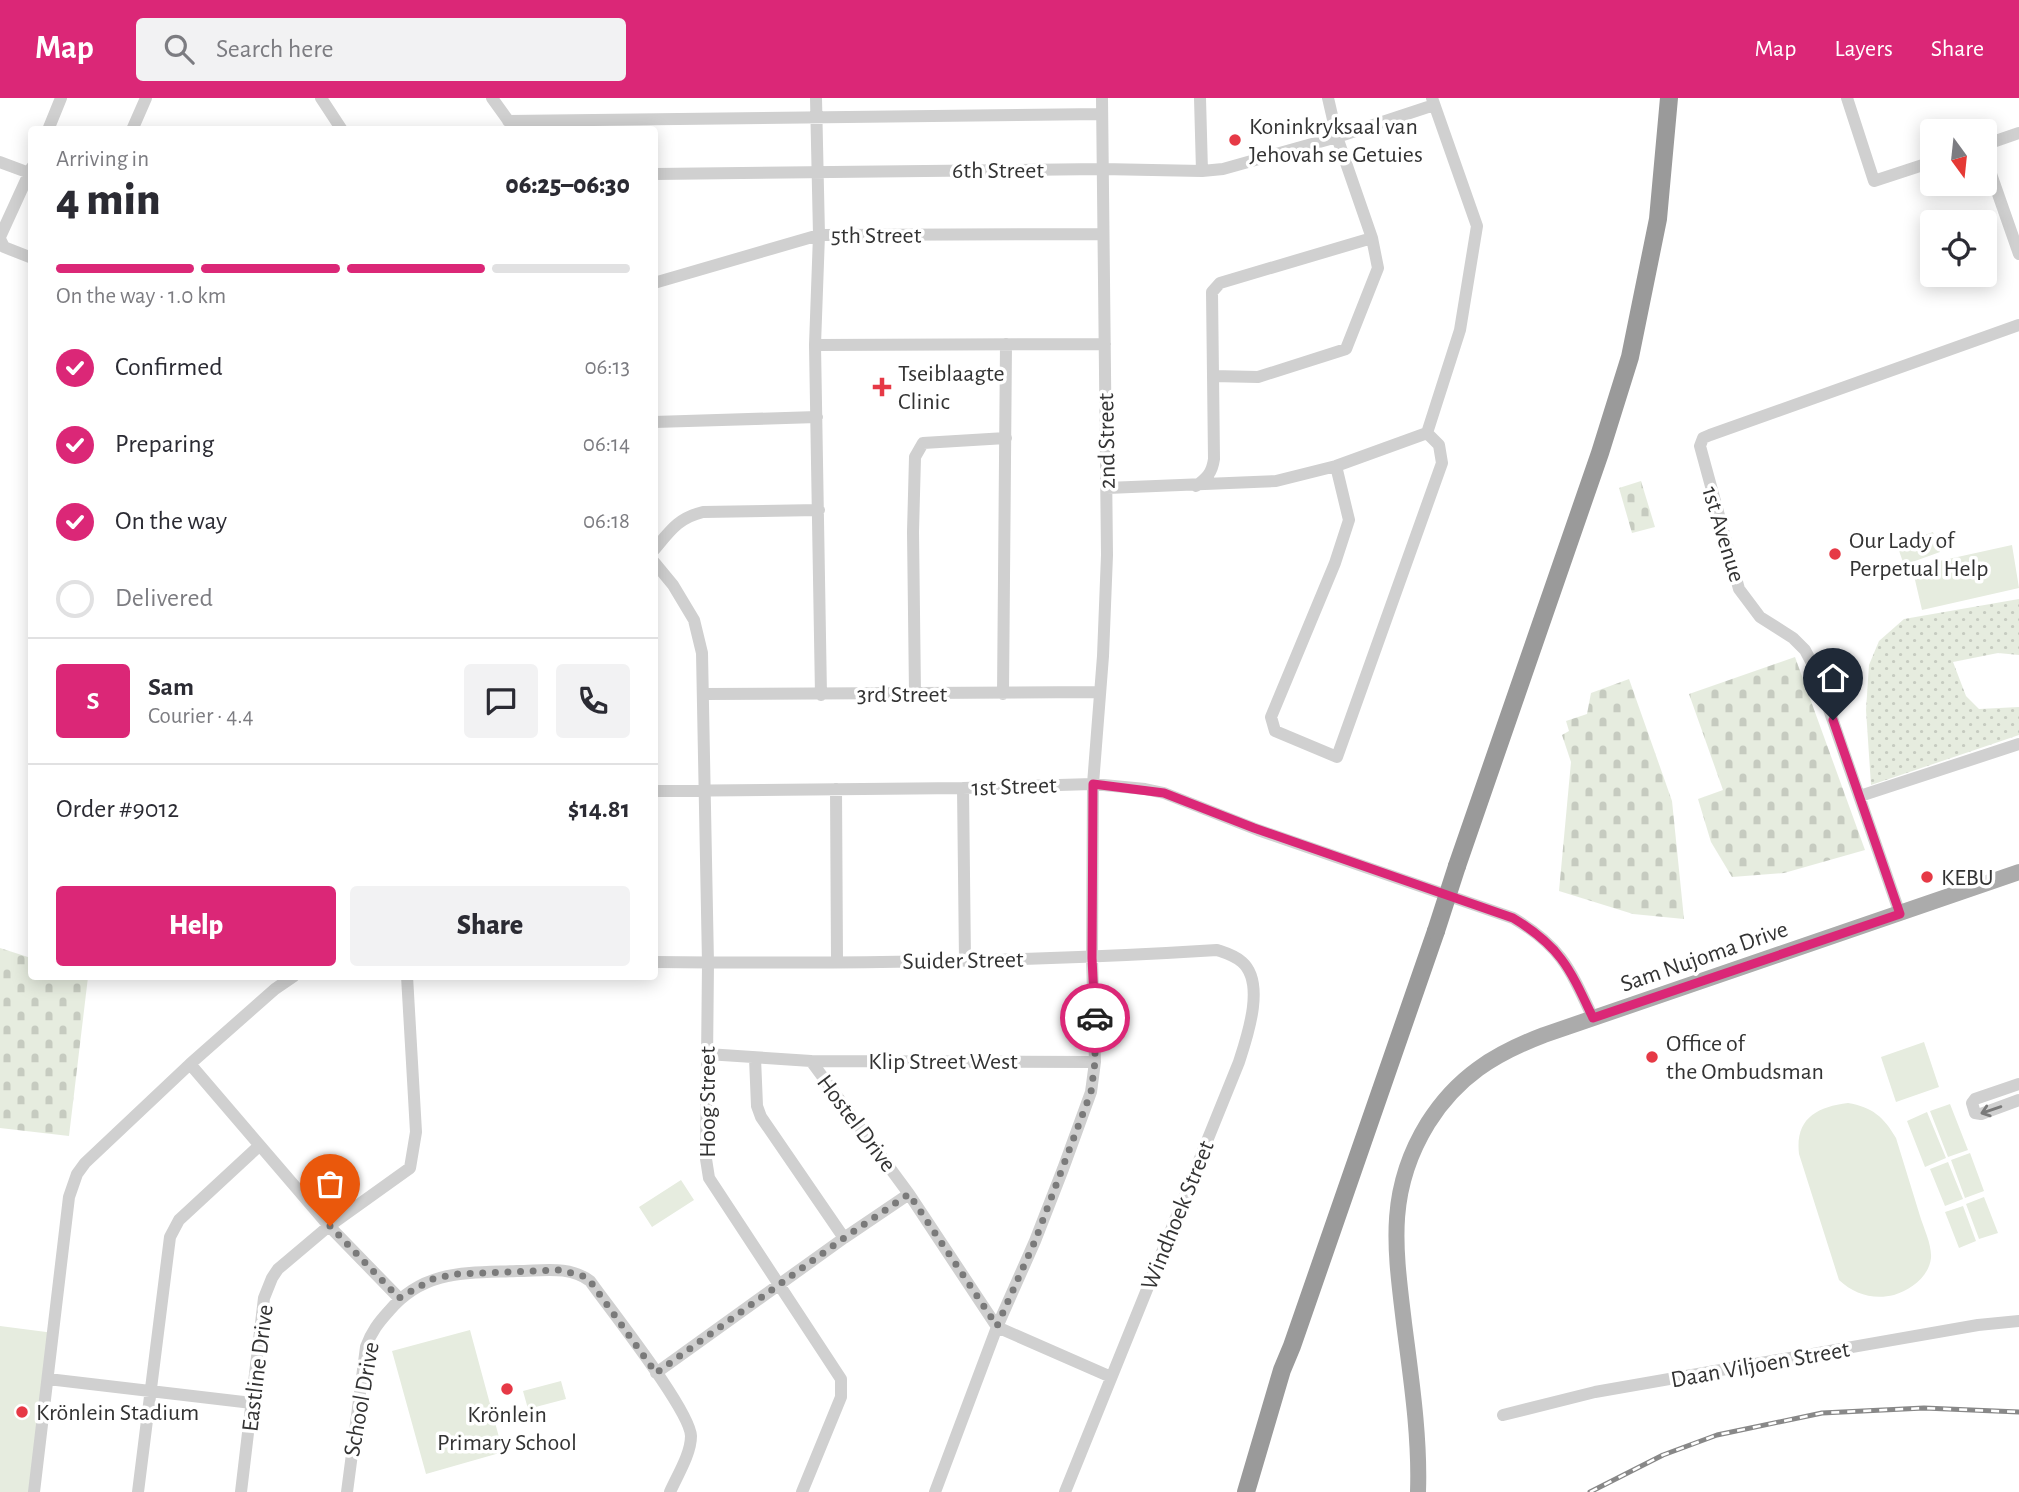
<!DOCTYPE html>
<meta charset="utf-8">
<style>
body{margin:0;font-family:"Alegreya Sans",sans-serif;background:#f2f2f3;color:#2b2b33;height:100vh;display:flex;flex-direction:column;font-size:26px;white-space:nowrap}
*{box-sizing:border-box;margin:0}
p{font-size:23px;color:#7c7c81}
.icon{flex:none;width:38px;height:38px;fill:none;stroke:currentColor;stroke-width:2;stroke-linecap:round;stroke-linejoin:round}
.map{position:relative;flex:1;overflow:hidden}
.drawer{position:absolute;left:28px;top:28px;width:630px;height:854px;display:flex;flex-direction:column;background:#fff;border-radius:7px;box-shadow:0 4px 18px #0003}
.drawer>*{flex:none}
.needle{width:46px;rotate:165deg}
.controls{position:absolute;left:1920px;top:21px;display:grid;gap:14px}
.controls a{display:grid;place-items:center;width:77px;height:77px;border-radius:7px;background:#fff;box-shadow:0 4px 18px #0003;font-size:35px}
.pin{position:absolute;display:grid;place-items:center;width:60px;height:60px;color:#fff;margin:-72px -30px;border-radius:50% 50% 50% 0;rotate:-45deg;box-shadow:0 0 7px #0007}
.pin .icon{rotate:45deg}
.courier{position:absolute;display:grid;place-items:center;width:70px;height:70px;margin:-35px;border:5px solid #db2777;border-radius:50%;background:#fff;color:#222;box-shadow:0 2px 9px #0007}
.summary em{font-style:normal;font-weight:800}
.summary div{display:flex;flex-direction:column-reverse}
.summary{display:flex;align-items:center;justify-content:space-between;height:119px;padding:0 28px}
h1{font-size:46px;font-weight:800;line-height:52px}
.bar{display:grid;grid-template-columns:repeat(4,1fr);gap:10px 7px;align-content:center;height:84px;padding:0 28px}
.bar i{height:9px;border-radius:5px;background:#e1e1e2}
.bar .selected{background:#db2777}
.bar p{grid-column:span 4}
.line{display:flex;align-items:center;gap:18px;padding:0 28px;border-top:2px solid #e1e1e2}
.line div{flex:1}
.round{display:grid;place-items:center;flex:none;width:74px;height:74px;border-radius:7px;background:#f2f2f3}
ol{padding:0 28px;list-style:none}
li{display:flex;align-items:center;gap:21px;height:77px}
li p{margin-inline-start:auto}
li .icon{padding:7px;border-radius:50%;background:#db2777;color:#fff;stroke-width:4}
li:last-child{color:#7c7c81}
li i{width:38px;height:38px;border:4px solid #e1e1e2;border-radius:50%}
.cta{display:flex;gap:14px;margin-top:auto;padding:14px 28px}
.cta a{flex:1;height:80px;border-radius:7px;background:#db2777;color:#fff;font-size:28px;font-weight:800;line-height:80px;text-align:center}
.cta a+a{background:#f2f2f3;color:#2b2b33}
header{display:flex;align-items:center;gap:42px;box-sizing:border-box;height:98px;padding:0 35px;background:#db2777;color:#fff}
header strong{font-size:33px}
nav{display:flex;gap:38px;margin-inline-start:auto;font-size:24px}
.search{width:490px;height:63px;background:#f2f2f3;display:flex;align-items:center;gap:18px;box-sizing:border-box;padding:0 24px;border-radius:7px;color:#7c7c81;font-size:26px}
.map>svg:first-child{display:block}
.grass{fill:url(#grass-dots)}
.cemetery{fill:url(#cemetery-stones)}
.pitch{fill:#e6ecdf}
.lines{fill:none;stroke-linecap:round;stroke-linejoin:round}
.minor{stroke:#d0d0d0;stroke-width:12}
.major{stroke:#ababab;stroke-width:16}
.highway{stroke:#9a9a9a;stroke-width:18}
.rail-casing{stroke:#888;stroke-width:5}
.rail{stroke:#fff;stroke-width:2.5;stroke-dasharray:8;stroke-linecap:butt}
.highway-bridge{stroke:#9a9a9a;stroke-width:18}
.oneway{stroke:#7a7a7a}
.done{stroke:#7a7a7a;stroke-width:7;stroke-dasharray:0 12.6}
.route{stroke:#db2777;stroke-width:9}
.poi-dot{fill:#e63946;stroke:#fff;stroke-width:2.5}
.labels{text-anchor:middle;stroke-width:7;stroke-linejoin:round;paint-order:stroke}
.poi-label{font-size:24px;fill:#333;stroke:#fff;text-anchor:start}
.street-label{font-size:24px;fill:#333;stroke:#fff}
</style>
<header>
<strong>Map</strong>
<div class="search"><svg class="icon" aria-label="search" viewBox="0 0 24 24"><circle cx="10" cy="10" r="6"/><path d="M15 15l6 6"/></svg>Search here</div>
<nav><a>Map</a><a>Layers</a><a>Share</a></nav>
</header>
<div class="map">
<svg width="2019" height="1394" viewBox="0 0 2019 1394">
<defs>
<pattern id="grass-dots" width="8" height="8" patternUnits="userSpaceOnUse" patternTransform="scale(1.75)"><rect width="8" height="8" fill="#e6ecdf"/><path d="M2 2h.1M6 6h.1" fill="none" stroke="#c6cbc0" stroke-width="1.8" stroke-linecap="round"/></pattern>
<pattern id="cemetery-stones" width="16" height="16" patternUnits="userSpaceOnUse" patternTransform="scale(1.75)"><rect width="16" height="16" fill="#e6ecdf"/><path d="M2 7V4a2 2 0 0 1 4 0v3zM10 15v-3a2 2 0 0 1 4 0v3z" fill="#c6cbc0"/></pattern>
</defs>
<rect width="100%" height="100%" fill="#fff"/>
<!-- grass -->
<path class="grass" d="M 2019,501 L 2019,557 L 1998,555 L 1953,564 L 1966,598 L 1979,611 L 2019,609 L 2019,637 L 1871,687 L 1866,612 L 1869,567 L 1879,543 L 1904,521 Z"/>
<!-- cemetery -->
<path class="cemetery" d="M 1641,383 L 1655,429 L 1632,435 L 1619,390 Z
M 1795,559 L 1865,752 L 1784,775 L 1732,779 L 1711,744 L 1698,701 L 1723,692 L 1689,596 Z
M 1629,581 L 1672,703 L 1684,821 L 1633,816 L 1559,793 L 1571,664 L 1562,637 L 1569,633 L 1566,623 L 1587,616 L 1591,595 Z
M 0,850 L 31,860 L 32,878 L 88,879 L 69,1038 L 0,1030 Z"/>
<!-- pitch -->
<path class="pitch" d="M 1933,434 L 1940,454 L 1904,467 L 1897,447 Z
M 2012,447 L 2019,490 L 1922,512 L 1912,469 Z
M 1924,944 L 1939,989 L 1896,1004 L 1881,959 Z
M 1848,1005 C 1872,1009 1884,1019 1896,1040 C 1904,1066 1912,1092 1920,1118 C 1924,1131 1932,1147 1931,1160 C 1929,1179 1910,1192 1894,1197 C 1873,1202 1854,1196 1839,1182 L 1799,1056 C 1795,1021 1816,1009 1848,1005 Z
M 1950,1006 L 1968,1052 L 1948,1059 L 1930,1013 Z
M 1927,1014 L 1946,1060 L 1925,1069 L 1907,1023 Z
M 1970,1055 L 1984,1093 L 1965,1100 L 1951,1062 Z
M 1948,1064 L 1963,1101 L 1945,1108 L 1930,1071 Z
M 681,1082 L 694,1102 L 652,1129 L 639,1109 Z
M 1984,1099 L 1998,1135 L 1979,1141 L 1966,1106 Z
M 1963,1108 L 1976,1143 L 1959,1150 L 1945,1114 Z
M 0,1228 L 54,1235 L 34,1394 L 0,1394 Z
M 470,1232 L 503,1354 L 426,1376 L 392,1253 Z
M 561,1283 L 566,1301 L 528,1311 L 523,1293 Z"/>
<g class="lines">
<!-- minor -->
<path class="minor" d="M 321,0 L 342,32
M 492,0 L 515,32
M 816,0 L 819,137 L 815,247 L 821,597
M 1200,0 L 1202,73
M 1847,0 L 1874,83 L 1932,64
M 508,23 L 1102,16
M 48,32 L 61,0
M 132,32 L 146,0
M 1984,47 L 2019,35
M 1984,56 L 2019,156
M 0,64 L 32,76
M 654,76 L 1102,71 L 1202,73 L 1223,71 L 1337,39 L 1434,7
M 0,139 L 32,69
M 0,141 L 4,149 L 32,160
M 654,185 L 819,137 L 1103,136
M 815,247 L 1105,246
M 1213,278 L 1258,279 L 1346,251 L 1378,170 L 1372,140 L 1337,39 L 1328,0
M 654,324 L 817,319
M 1427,335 L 1460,232 L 1477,128 L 1432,0
M 1336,368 L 1349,422 L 1335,465 L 1271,619 L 1275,633 L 1337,659 L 1442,365 L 1439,347 L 1427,335
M 1196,388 C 1207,380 1212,375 1214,361 L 1212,194 L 1220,185 L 1372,140
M 1107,390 L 1276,383 L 1336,368 L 1427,335
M 654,452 C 670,433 678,420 703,414 L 819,412
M 654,464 L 673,487 L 694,522 L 702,555 L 708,865 L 706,1061 L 709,1080 L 841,1281 L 841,1299 L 802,1394
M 704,596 L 1100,594
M 915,596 L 913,434 L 915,359 L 923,345 L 1006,340
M 1003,596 L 1006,246
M 963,690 L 965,863
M 836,691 L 837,863
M 654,693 L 963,690 L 1093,686 L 1145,691 L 1164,695 L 1258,732 L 1513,820 C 1561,848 1570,871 1593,920
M 1860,698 L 2019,646
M 1900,816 L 1815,571 L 1805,552 L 1793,540 L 1760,519 L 1739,491 L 1700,348 L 1703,340 L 1710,337 L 2019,227
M 654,864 C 842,866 1030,864 1217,852 C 1226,855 1234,857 1242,864 C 1266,885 1247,939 1239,964 L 1065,1394
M 707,956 L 811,963 L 1095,964
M 755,960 L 757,1008 L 761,1019 L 844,1140
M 811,963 L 909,1096 L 997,1229 L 1111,1279
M 190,966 L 329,1128 L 399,1200
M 2019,986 L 1975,1001 L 1972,1005 L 1975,1015 L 1981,1016 L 2019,1002
M 656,1275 L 844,1140 L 909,1096
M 48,1281 L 252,1305
M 1503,1317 L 1595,1294 L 1978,1227 L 2019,1223
M 34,1394 L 69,1099 L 77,1076 L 85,1065 L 190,966 L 275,891 L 294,878
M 138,1394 L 170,1139 L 179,1122 L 259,1048
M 241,1394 L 264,1200 L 272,1180 L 278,1171 L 329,1128 L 410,1070 L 416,1034 L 407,878
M 347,1394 L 366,1249 C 371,1234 379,1224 389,1213 C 424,1171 468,1175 517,1173 C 542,1173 569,1167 590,1183 C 609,1210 690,1312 691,1338 C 691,1356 677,1378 670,1394
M 935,1394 L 997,1229 L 1035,1143 L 1063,1071 L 1091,994 L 1095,964 L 1092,860 L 1093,686 L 1103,558 L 1107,457 L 1102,0"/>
<!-- major -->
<path class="major" d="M 1418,1394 C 1420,1338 1411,1280 1404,1225 C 1395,1150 1386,1093 1428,1025 C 1457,979 1494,956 1544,937 L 2019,774"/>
<!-- highway -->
<path class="highway" d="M 1457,768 L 1600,355 L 1630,259 L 1658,121 L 1669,0
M 1246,1394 L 1282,1272 L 1292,1248 L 1436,833"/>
<!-- rail casing -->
<g class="rail-casing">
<path id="rail" d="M 1590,1394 L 1663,1357 L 1717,1337 L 1822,1315 L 1924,1310 L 2019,1314"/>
</g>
<!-- rail -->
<use href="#rail" class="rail"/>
<!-- highway-bridge -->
<path class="highway-bridge" d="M 1436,833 L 1457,768"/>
</g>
<!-- one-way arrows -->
<defs><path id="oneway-shaft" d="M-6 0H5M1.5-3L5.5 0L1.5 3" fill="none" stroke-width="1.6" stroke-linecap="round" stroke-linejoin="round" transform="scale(1.75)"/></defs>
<use class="oneway" href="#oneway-shaft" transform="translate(1991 1012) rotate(161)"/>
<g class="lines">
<!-- done -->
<path class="done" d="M 330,1128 L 399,1200 L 433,1181 L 455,1176 L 560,1172 L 583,1178 L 590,1183 L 656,1275 L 844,1140 L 909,1096 L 997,1228 L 1035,1143 L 1091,994 L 1095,964 L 1095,920"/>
<!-- route -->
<path class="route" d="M 1095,920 L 1092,860 L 1093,686 L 1164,695 L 1254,730 L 1513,820 C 1561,849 1570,871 1593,920 L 1900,816 L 1833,622"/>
</g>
<!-- markers -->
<g class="poi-dot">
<circle cx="1235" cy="42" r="7"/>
<path d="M878.5 278.5h7v7h7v7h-7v7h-7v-7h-7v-7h7z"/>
<circle cx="1835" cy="456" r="7"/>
<circle cx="1927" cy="779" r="7"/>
<circle cx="1652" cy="959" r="7"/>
<circle cx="507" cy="1291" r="7"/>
<circle cx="22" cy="1314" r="7"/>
</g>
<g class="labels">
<!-- poi labels -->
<g class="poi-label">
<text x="1249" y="36">Koninkryksaal van<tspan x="1249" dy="28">Jehovah se Getuies</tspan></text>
<text x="898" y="283">Tseiblaagte<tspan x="898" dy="28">Clinic</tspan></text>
<text x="1849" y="450">Our Lady of<tspan x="1849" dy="28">Perpetual Help</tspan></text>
<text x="1941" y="787">KEBU</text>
<text x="1666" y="953">Office of<tspan x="1666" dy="28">the Ombudsman</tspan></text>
<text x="36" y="1322">Krönlein Stadium</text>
<text x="507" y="1324" text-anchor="middle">Krönlein<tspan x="507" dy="28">Primary School</tspan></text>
</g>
<!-- street labels -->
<g class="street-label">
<text x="998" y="80">6th Street</text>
<text x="876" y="145">5th Street</text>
<text transform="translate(1106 343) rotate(-91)" y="8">2nd Street</text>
<text transform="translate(1724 436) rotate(73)" y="8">1st Avenue</text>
<text x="902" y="604">3rd Street</text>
<text transform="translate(1014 688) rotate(-2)" y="8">1st Street</text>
<text transform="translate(1704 858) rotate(-19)" y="8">Sam Nujoma Drive</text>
<text transform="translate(963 862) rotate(-1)" y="8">Suider Street</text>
<text x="943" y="971">Klip Street West</text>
<text transform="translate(707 1004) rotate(-90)" y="8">Hoog Street</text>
<text transform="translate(857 1025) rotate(53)" y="8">Hostel Drive</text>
<text transform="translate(1177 1117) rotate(-68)" y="8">Windhoek Street</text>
<text transform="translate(1760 1266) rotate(-10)" y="8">Daan Viljoen Street</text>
<text transform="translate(257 1270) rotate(-83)" y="8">Eastline Drive</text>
<text transform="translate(361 1301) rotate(-80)" y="8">School Drive</text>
</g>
</g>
</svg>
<div class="controls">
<a><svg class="needle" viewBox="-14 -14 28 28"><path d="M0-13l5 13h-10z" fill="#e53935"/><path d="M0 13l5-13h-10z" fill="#7c7c81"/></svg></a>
<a><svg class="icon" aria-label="locate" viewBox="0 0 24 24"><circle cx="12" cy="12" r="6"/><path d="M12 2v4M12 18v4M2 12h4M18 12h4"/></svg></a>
</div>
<div class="pin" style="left:330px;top:1128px;background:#ea580c"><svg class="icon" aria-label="bag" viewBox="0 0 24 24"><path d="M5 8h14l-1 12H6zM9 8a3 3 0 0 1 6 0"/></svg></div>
<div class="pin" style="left:1833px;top:622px;background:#1f2937"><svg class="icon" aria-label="home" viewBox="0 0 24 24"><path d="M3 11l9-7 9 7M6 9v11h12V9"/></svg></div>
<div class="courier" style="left:1095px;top:920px"><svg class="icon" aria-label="car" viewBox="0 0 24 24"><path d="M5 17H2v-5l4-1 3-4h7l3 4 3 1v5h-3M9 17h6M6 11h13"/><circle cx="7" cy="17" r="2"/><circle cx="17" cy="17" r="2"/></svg></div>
<section class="drawer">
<div class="summary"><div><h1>4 min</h1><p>Arriving in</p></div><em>06:25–06:30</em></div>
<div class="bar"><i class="selected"></i><i class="selected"></i><i class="selected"></i><i></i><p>On the way · 1.0 km</p></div>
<ol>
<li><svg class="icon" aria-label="check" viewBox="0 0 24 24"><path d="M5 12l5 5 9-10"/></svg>Confirmed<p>06:13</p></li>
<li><svg class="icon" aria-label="check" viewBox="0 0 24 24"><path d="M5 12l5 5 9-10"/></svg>Preparing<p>06:14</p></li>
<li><svg class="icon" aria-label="check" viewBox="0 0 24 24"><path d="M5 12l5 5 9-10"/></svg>On the way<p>06:18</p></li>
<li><i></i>Delivered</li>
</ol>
<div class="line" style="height:126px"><b class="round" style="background:#db2777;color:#fff">S</b><div><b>Sam</b><p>Courier · 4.4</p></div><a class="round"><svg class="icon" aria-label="chat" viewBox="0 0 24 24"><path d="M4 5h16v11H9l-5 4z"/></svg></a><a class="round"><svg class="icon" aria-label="phone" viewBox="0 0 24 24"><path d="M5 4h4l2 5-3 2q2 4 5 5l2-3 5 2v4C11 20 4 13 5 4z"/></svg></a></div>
<div class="line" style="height:91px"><div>Order #9012</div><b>$14.81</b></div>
<div class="cta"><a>Help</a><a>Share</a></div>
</section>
</div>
